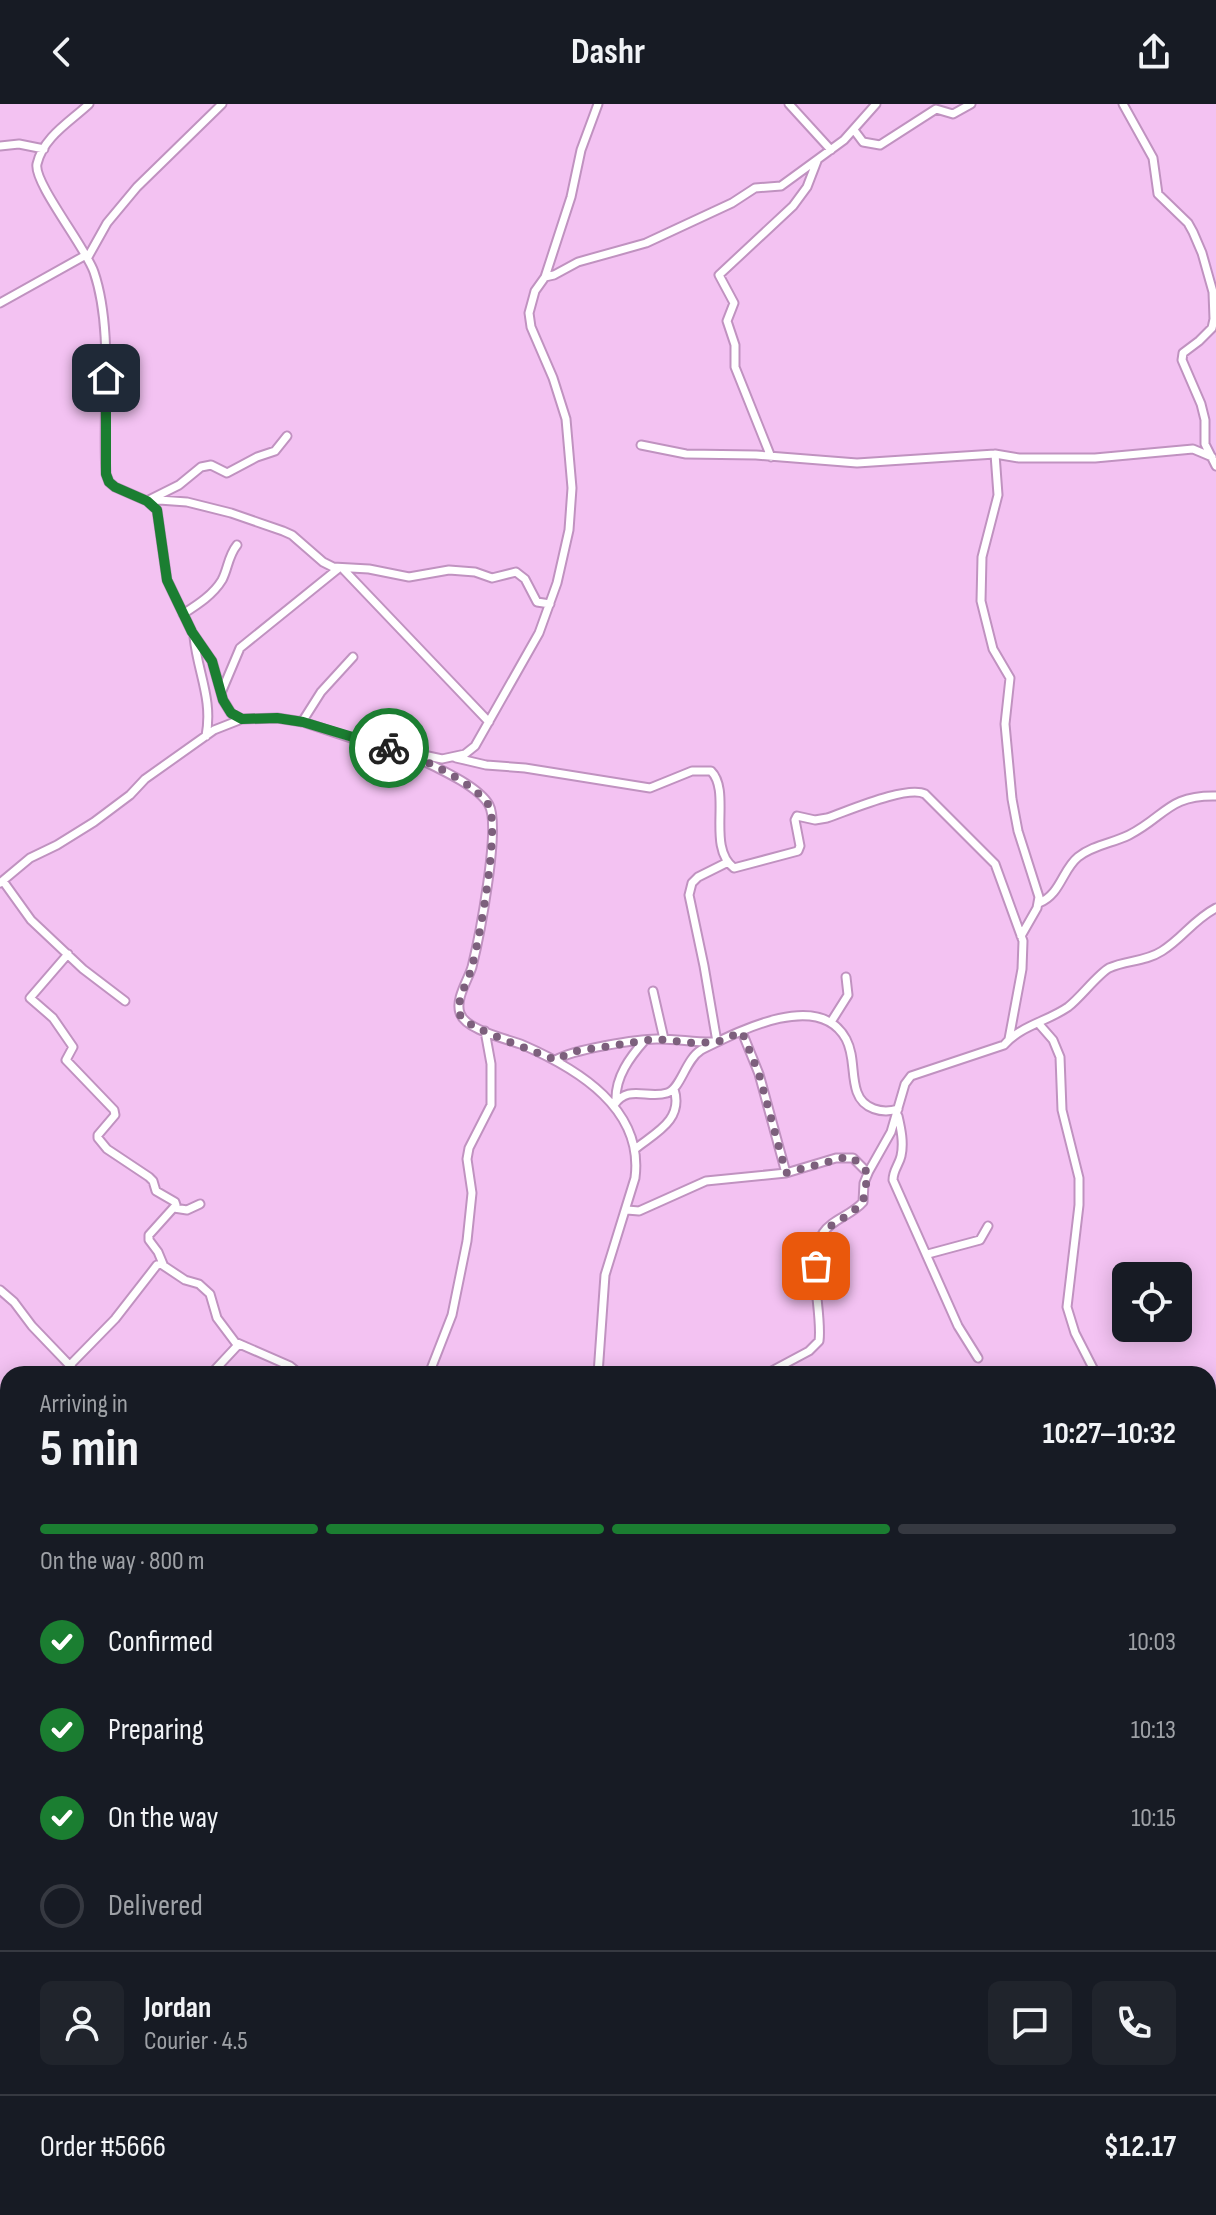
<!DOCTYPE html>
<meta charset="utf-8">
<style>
body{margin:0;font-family:"Sofia Sans Condensed",sans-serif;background:#20242c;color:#f1f3f6;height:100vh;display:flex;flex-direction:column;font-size:30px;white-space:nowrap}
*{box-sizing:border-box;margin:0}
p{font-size:26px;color:#9ea1a6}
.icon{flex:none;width:44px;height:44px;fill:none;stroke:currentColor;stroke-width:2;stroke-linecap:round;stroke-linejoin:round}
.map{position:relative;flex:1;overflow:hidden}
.side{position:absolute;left:0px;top:1262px;width:1216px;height:850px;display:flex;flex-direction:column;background:#171b24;border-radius:24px 24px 0 0;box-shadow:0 4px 20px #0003}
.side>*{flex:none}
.tools{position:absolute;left:1112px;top:1158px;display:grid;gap:16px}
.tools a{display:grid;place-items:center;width:80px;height:80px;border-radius:12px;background:#171b24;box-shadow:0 4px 20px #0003;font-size:40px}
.pin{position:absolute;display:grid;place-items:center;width:68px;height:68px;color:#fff;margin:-34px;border-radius:16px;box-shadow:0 4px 12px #0006}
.courier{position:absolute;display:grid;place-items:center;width:80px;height:80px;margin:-40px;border:6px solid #1b7e31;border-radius:50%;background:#fff;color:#222;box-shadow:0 2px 10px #0007}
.head em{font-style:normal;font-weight:700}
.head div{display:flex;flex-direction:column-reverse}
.head{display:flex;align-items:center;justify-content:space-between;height:136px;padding:0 40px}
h1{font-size:52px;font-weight:700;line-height:60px}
.bar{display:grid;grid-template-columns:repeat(4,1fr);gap:12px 8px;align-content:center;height:96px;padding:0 40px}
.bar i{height:10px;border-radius:6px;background:#363941}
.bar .selected{background:#1b7e31}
.bar p{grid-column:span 4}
.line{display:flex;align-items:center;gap:20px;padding:0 40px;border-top:2px solid #363941}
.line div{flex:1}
.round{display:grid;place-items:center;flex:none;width:84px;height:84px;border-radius:12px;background:#20242c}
ol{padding:0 40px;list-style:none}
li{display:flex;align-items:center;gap:24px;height:88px}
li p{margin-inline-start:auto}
li .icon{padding:8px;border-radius:50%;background:#1b7e31;color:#fff;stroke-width:4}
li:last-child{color:#9ea1a6}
li i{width:44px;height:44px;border:4px solid #363941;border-radius:50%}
header{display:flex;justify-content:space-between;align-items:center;height:104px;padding:0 40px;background:#171b24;font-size:36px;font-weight:700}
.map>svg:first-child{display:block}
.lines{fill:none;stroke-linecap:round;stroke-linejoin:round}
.river{stroke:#f197f2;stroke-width:8}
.minor-casing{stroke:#c092c0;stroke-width:11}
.minor{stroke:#fff;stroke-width:7}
.done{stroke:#7d607d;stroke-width:8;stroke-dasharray:0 14.4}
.route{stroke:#1b7e31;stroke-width:10}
</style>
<header><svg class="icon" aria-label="back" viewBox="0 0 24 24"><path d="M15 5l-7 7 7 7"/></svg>Dashr<svg class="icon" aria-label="share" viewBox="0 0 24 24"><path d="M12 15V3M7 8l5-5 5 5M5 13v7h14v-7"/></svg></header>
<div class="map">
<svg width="1216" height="2111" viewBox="0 0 1216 2111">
<rect width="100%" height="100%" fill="#f3c2f2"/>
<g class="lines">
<!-- river -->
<path class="river" d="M 1208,1570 L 1216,1576
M 0,1941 L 8,1942"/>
<!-- minor casing -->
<g class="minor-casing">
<path id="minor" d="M 89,0 C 71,17 43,33 37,60 C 33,78 86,144 94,168 C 114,227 102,308 106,370 L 109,378 L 115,383 L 147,397 L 157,406 L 167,476 L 192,528 L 212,557 L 223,596 L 231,609 L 242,615
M 789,0 L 831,46
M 1123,0 L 1153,54 L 1158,90 L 1188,119 L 1193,128 L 1202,149 L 1213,188 L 1214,215 L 1212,224 L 1199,237 L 1183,249 L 1182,256 L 1201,300 L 1205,316 L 1205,340 L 1216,362
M 854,26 L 863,38 L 880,41 L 936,5 L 953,10 L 971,0
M 0,42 L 19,40 L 44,45
M 88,153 L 107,119 L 137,83 L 222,0
M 545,173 L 554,171 L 578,158 L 646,139 L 732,99 L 755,84 L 781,82 L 844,36 L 876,0
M 0,199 L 86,151
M 641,341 L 686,350 L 756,351 L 857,359 L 995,350 L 1019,354 L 1095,354 L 1193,345 L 1212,353
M 995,350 L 998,391 L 982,453 L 981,497 L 993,545 L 1010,574 L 1005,620 L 1012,695 L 1018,727 L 1039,793 L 1037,804 L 1021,832
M 771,353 L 735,263 L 735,241 L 727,217 L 734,199 L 719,171 L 793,102 L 807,83 L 817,57
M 147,397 L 179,381 L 201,363 L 211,361 L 227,369 L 257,353 L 275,347 L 287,332
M 150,398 L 159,396 L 187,398 L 231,409 L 283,427 L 292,431 L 323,458 L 333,463 L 369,465 L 409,473 L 449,466 L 475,468 L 492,474 L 516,468 L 525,475 L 537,498 L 550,500
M 344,466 L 489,618
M 183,510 C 197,501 213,491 222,476 C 228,465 228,452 237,441
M 194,533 C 198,570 213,595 206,632
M 221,589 L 240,544 L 339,464
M 302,618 L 321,588 L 353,553
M 413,652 C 433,662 478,681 489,701 C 501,723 479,835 472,863 C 468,876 455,895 460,909 C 465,926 508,935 523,941 C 578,965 644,1005 635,1074 L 605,1171 L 598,1270
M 456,654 L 486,661 L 525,664 L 650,684 L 692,667 L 711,667 C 732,688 706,743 734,764 L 798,747 L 800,742 L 795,716 L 797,712 L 815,716 L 827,714 C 848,707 907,681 925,690 L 995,760 L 1023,837 L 1022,865 L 1009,935
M 3,777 L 31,816 L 83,865 L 125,897
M 0,779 L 30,754 L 57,741 L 94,718 L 130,691 L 145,675 L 214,626 L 242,615 L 277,614 L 303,618 L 363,638 L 442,655 L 465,650 L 475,642 L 539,529 L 557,479 L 569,426 L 572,384 L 566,315 L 553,274 L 531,223 L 529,209 L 535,187 L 545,173 L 571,93 L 581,46 L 598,0
M 1039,799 C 1061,790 1062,766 1078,753 C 1093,741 1113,739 1129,731 C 1166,712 1168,691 1216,692
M 68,850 L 30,894 L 53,914 L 73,943 L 66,956 L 114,1006 L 115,1011 L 98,1031 L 98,1034 L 107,1045 L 149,1073 L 153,1077 L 156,1087 L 175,1098 L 176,1101 L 149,1131 L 149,1136 L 158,1148 L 163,1160
M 653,887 L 664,935
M 831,918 L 848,891 L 846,873
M 1039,920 L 1053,936 L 1060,953 L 1062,1006 L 1079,1074 L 1079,1101 L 1067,1203 L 1075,1229 L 1096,1270
M 742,928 L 759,970 L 786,1069
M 556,956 C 570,946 641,934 660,935 C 679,935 697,939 717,938 L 704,862 L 689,791 L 692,779 L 698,773 L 728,758
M 616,997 C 615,973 630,953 645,936
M 614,1001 C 628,980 647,995 667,989 C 681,985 685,956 701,946 C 737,928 819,885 846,935 C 855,952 851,971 857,988 C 863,1005 882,1010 898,1005
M 898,1012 C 901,1025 904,1039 901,1052 C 899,1061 893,1066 893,1076 L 958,1222 L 978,1254
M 635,1045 C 655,1029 684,1016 674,985
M 174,1104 L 187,1106 L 200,1100
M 627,1106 L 639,1107 L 706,1077 L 786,1069 L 836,1054 L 853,1054 L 868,1069
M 928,1150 L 980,1136 L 988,1122
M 0,1186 L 14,1198 L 32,1222 L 78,1270
M 71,1260 L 115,1215 L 157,1161 L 161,1160 L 185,1176 L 199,1180 L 210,1190 L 217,1214 L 235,1238 L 290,1262 L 300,1270
M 211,1270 L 238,1241
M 429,1270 L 452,1211 L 467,1137 L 472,1089 L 467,1055 L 469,1044 L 491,1001 L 491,960 L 485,927
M 766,1270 L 809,1247 L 819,1237 C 823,1209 805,1154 823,1129 C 832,1115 852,1111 863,1098 L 864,1079 L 869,1067 L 891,1028 L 905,980 L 911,972 L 1004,941 C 1020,922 1048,917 1068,903 C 1081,893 1097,871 1109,864 C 1126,856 1145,858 1162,847 C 1183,834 1193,816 1216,804
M 1208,1419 L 1216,1427
M 0,1666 L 8,1670
M 1208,1803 L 1216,1813
M 1208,1864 L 1216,1874
M 1208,1913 L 1216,1912
M 583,2104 L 587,2111
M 1058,2104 L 1060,2111
M 1025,2105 L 1025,2104
M 533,2111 L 558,2104
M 701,2111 L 702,2104"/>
</g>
<!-- minor -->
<use href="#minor" class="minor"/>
</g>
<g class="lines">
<!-- done -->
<path class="done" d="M 389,644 C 413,649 478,680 489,702 C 500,725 479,839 471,866 C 467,879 454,900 461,913 C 468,924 539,949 556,956 L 571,948 L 655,935 L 694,939 L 717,938 L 742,928 L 759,970 L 786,1069 L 846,1053 L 853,1054 L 868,1069 L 863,1098 C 835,1127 820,1112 816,1162"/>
<!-- route -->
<path class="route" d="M 106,274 L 106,370 L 109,378 L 115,383 L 147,397 L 157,406 L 167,476 L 192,528 L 212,557 L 223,596 L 231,609 L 242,615 L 277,614 L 303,618 L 389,644"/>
</g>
</svg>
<div class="tools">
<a><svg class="icon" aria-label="locate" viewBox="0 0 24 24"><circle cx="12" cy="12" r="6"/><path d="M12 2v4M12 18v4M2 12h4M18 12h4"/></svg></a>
</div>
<div class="pin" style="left:816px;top:1162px;background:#ea580c"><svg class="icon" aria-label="bag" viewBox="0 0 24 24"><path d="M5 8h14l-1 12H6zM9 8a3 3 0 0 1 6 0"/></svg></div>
<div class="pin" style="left:106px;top:274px;background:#1f2937"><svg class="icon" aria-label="home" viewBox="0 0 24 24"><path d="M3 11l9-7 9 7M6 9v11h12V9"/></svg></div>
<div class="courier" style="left:389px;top:644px"><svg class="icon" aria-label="bike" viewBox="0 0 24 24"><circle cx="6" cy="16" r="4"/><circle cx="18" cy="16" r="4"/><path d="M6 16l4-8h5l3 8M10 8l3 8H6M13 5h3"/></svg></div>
<section class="side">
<div class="head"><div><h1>5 min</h1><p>Arriving in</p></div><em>10:27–10:32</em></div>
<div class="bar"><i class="selected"></i><i class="selected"></i><i class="selected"></i><i></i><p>On the way · 800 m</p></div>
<ol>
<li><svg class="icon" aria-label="check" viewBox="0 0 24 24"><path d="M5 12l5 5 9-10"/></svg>Confirmed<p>10:03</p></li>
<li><svg class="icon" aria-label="check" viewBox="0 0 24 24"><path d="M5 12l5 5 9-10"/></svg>Preparing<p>10:13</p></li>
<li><svg class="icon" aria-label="check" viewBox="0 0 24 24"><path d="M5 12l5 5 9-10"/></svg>On the way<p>10:15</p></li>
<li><i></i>Delivered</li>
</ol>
<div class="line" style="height:144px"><a class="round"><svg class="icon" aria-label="person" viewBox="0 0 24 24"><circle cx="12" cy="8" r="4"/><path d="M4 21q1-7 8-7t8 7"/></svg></a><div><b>Jordan</b><p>Courier · 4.5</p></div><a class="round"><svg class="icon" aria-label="chat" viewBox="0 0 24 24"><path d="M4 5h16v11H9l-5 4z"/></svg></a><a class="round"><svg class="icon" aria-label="phone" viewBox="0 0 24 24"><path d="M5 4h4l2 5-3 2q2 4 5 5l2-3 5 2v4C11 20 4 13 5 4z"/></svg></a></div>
<div class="line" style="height:104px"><div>Order #5666</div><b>$12.17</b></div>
</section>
</div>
